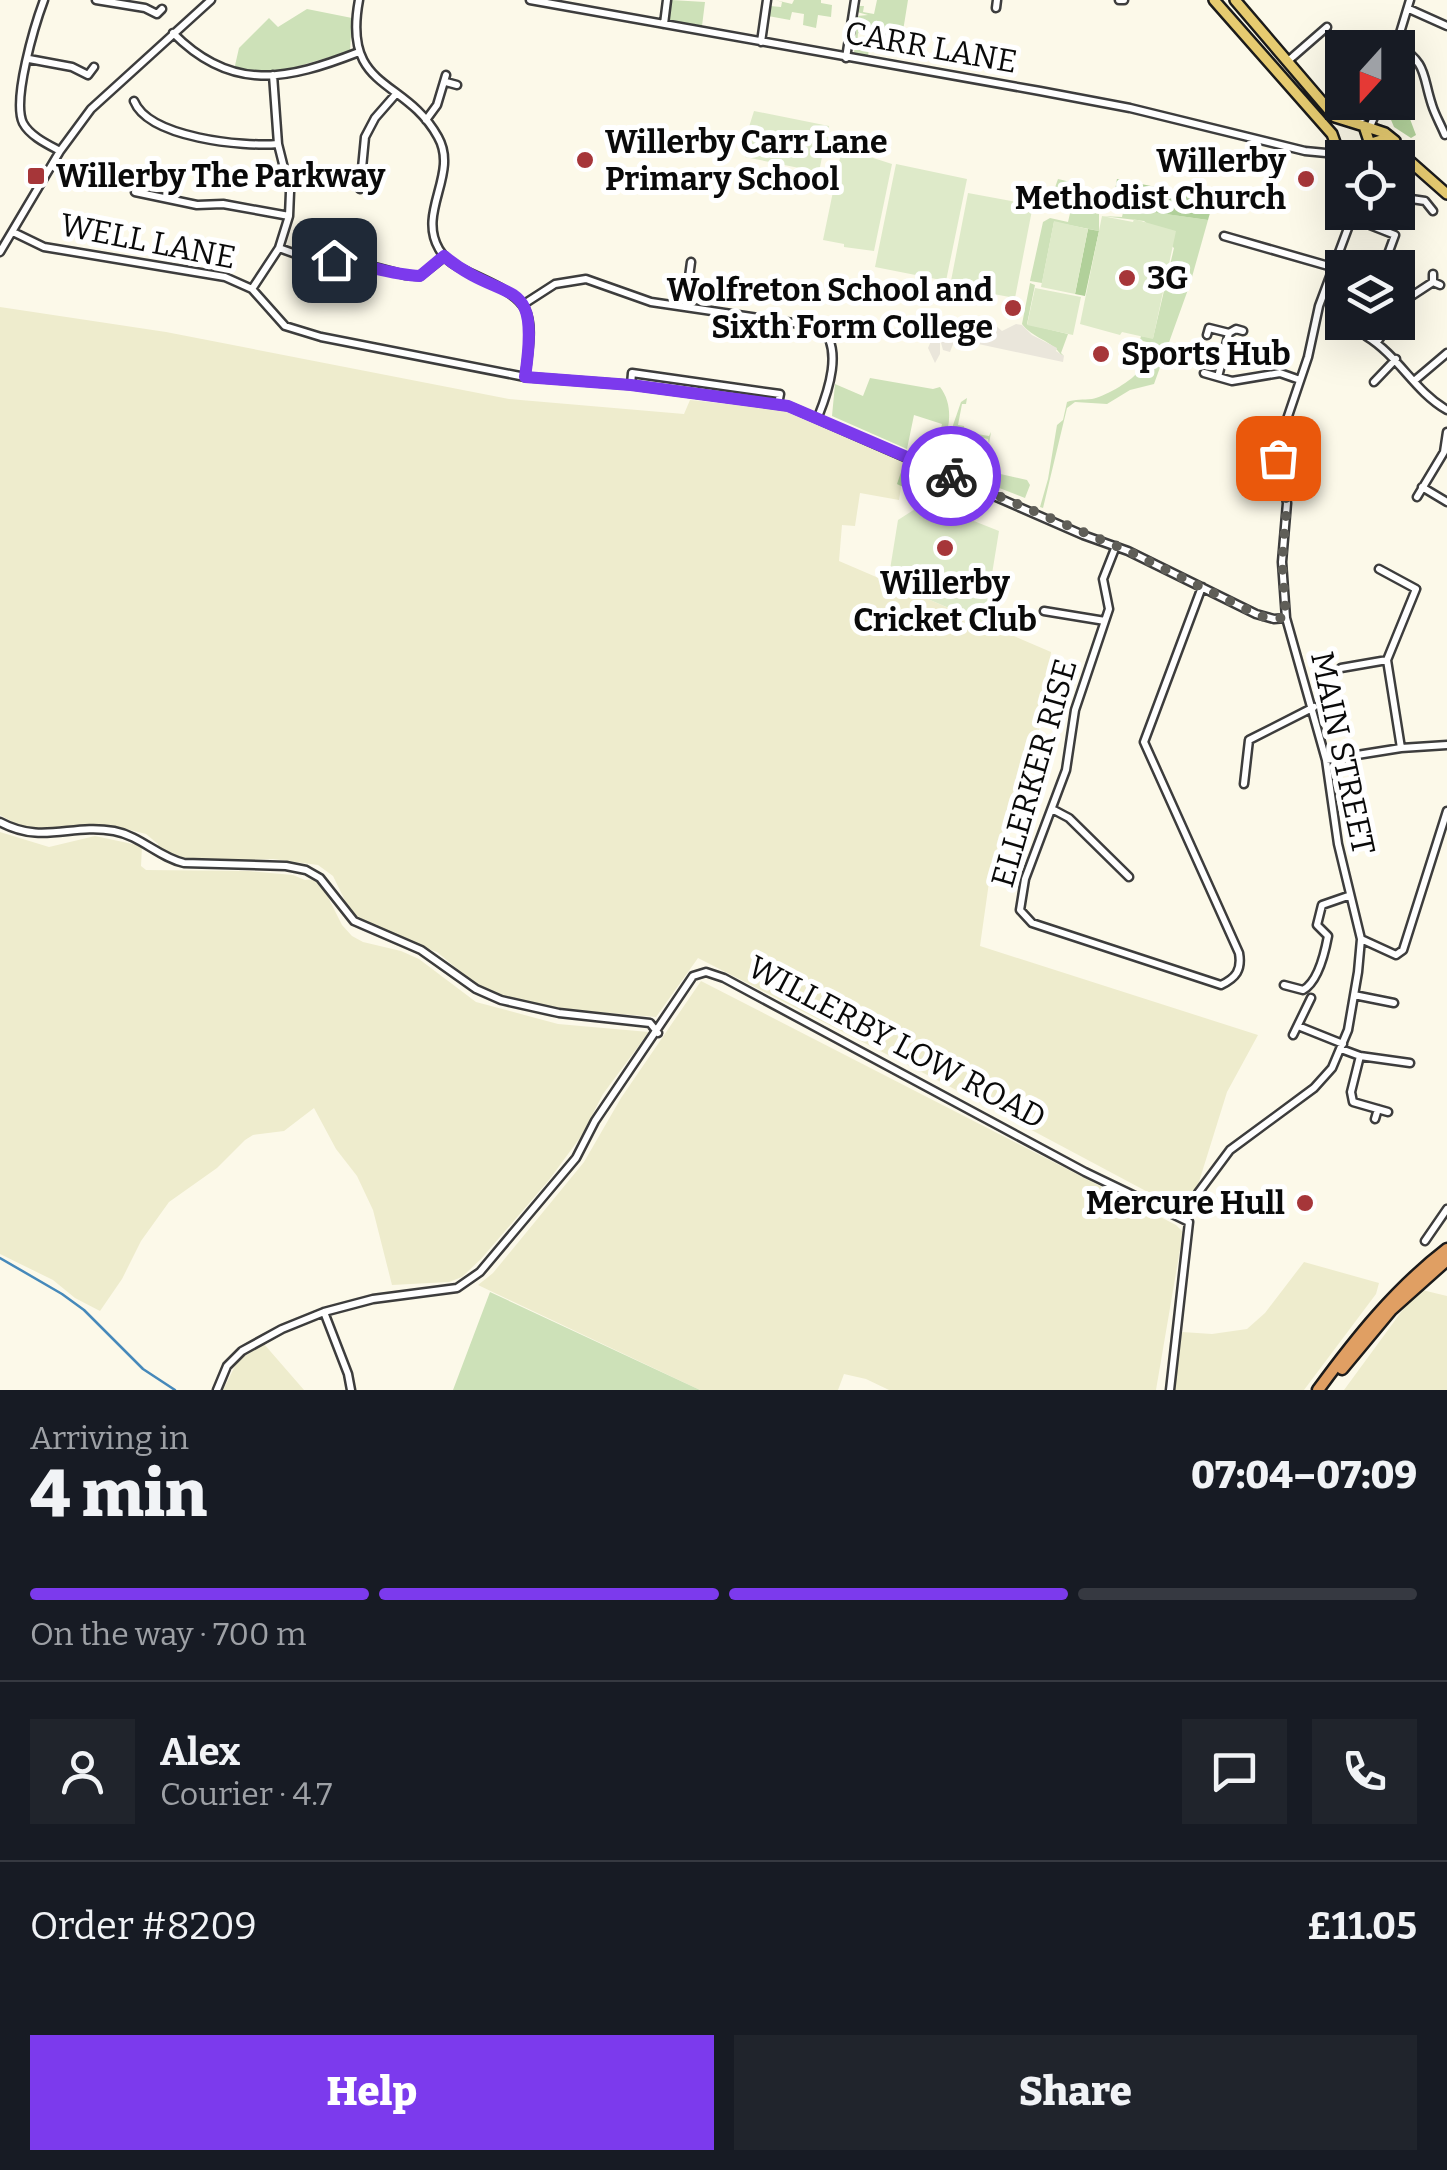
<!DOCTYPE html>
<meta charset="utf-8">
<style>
body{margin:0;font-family:Bitter,serif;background:#20242c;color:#f1f3f6;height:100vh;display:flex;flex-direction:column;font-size:38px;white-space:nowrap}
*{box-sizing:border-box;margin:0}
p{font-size:32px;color:#9ea1a6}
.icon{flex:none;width:55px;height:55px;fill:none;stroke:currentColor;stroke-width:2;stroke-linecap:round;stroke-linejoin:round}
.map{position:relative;height:1390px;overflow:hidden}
.drawer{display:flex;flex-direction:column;background:#171b24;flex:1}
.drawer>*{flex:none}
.needle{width:65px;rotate:201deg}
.controls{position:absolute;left:1325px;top:30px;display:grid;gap:20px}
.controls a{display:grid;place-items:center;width:90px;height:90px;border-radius:0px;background:#171b24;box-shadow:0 10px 40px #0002;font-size:50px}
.pin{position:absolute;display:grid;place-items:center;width:85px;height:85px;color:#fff;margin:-42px;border-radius:20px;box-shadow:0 5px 15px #0006}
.courier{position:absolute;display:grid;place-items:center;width:100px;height:100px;margin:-50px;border:8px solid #7c3aed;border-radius:50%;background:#fff;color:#222;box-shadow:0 2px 12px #0007}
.overview em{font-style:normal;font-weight:800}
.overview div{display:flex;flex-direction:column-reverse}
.overview{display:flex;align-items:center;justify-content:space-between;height:170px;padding:0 30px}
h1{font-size:65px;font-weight:800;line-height:75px}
.bar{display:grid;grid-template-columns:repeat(4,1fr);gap:15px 10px;align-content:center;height:120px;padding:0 30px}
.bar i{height:12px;border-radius:8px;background:#363941}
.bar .current{background:#7c3aed}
.bar p{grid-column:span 4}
.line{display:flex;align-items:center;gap:25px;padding:0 30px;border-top:2px solid #363941}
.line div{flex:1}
.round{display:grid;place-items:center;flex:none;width:105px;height:105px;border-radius:0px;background:#20242c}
.button{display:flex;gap:20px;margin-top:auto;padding:20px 30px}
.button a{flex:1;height:115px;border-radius:0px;background:#7c3aed;color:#fff;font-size:40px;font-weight:800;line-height:115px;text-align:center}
.button a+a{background:#20242c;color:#f1f3f6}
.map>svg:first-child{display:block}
.farmland{fill:#eeeccd}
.green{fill:#cde1b8}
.forest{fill:#b1d09a}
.pitch{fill:#deeac9}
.plaza{fill:#eae6db}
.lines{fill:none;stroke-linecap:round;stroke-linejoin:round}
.stream{stroke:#4689ba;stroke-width:2.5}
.minor-casing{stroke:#3d3d3d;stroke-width:11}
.major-casing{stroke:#1b1b1b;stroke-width:14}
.highway-casing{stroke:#1b1b1b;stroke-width:15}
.minor{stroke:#fff;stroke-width:6}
.major{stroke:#e6cb70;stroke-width:9}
.highway{stroke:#e09f63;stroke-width:10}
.done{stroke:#5f5e58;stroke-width:10;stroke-dasharray:0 18}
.route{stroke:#7c3aed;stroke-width:12}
.poi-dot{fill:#a63639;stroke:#fff;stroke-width:4}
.labels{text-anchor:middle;stroke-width:10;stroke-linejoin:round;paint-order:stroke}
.street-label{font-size:32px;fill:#0a0a0a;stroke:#fff}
.poi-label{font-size:32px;font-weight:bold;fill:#0a0a0a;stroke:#fff;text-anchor:start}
</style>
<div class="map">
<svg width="1447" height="1390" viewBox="0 0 1447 1390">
<rect width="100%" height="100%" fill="#fcf9e9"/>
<!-- farmland -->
<path class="farmland" d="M 0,307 L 166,332 L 509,399 L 684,414 L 690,400 L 782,410 L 905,462 L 899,500 L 860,493 L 855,526 L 842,525 L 839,561 L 1051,652 L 1040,727 L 1029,750 L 991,868 L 980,946 L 1258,1035 L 1227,1092 L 1189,1214 L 943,1083 L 698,958 L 656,1017 L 539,1007 L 480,988 L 437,952 L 364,925 L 353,917 L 333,876 L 318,865 L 273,859 L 197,862 L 168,857 L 158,851 L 158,844 L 146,834 L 111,825 L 44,833 L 20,826 L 0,815 Z
M 0,832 L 49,847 L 95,836 L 142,846 L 141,866 L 146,870 L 248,871 L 293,875 L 305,880 L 315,879 L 321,883 L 342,925 L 352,936 L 363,942 L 401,951 L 419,959 L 476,1002 L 558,1024 L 649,1032 L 603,1094 L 582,1135 L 549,1180 L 481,1259 L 462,1277 L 449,1282 L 392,1285 L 373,1210 L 357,1176 L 336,1149 L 314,1108 L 284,1131 L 253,1135 L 245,1140 L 217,1168 L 169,1202 L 141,1241 L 122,1279 L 100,1311 L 75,1298 L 53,1280 L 0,1254 Z
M 701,981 L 1176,1225 L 1183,1232 L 1156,1390 L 889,1390 L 866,1379 L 844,1374 L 838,1390 L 700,1390 L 478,1285 L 493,1273 L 584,1162 L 621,1098 Z
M 1304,1262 L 1379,1283 L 1376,1294 L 1304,1390 L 1172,1390 L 1182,1332 L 1212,1334 L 1247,1329 L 1265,1313 Z
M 1418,1289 L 1447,1296 L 1447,1390 L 1344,1390 Z
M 264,1344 L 304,1390 L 223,1390 L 238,1360 Z"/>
<!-- green -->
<path class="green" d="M 671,0 L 705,2 L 702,26 L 669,20 Z
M 775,0 L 792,4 L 794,0 L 821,0 L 821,3 L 832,5 L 831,17 L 818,15 L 816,28 L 803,25 L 804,14 L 792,12 L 790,20 L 768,16 L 770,6 L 781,7 L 782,2 Z
M 877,0 L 908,0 L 903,31 L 899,31 L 898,37 L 877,38 L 858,33 L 857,46 L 869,48 L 868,56 L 854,53 L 857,16 L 868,15 L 857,12 L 858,6 L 864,6 L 863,12 L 874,14 Z
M 307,9 L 352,18 L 350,51 L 282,71 L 234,70 L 239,48 L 269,18 L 278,27 Z
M 1058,179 L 1079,184 L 1088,190 L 1089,212 L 1099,214 L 1099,231 L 1054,222 L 1042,283 L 1030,281 L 1043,222 L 1050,218 L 1068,222 L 1071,209 L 1053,205 L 1052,196 Z
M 1124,208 L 1208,220 L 1190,284 L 1154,384 L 1130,390 L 1107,404 L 1075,402 L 1067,408 L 1043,508 L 1040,507 L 1048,479 L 1057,425 L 1063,420 L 1067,402 C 1075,399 1083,400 1092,399 C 1103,397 1129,383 1138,372 L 1139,347 L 1148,349 L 1150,343 L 1140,340 L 1141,336 L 1153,338 L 1174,248 L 1144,221 L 1102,216 L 1122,217 Z
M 1030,283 L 1035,285 L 1027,324 L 1068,334 L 1061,353 L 1064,356 L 1061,355 C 1053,341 1032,338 1022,324 Z
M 870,378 L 933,389 L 940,387 C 957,409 947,438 937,462 L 933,460 L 942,424 L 914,415 L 907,449 L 832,416 L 835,384 L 863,396 Z
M 967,398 L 966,404 L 962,404 L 958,425 L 964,426 L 965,432 L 989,436 L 991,432 L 989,444 L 988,439 L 965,434 L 961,450 L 948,448 L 944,458 L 963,467 L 966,463 L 984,467 L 989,450 L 981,481 L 940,463 L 961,402 Z
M 996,473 L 1027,480 L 1030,485 L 1025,498 L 989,484 L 992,475 Z
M 490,1292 L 700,1390 L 453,1390 Z"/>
<!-- forest -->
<path class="forest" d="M 1398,91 L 1411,114 L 1410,119 L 1416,135 L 1411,138 L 1394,127 L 1386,108 L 1388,103 L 1398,102 Z
M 1117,179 L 1214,199 L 1208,220 L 1116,207 L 1113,202 Z
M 1088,229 L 1099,231 L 1085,296 L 1075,294 Z
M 909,464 L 948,482 L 950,488 L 937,489 L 918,481 C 911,488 905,489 897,484 L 903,466 Z"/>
<!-- pitch -->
<path class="pitch" d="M 754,111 L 829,126 L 826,152 L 823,152 L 819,172 L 745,157 L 748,130 Z
M 841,153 L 862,158 L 864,155 L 892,164 L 874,251 L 844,247 L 844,244 L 823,240 Z
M 896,164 L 967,179 L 946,281 L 875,267 Z
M 968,193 L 1033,205 L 1015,298 L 950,286 Z
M 1102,216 L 1133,222 L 1134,219 L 1176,231 L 1153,339 L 1122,332 L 1120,335 L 1080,324 Z
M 1054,221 L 1088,229 L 1075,294 L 1041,287 Z
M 1035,288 L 1081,297 L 1073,335 L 1027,325 Z
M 926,502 L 999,531 L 984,623 L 888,582 L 898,520 Z"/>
<!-- plaza -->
<path class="plaza" d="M 972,316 L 989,320 L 1002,331 L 1016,324 L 1022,325 L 1032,335 L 1057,348 L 1056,351 L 1064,356 L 1063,362 L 955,339 L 950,352 L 943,350 L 940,339 L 940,354 L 935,363 L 928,348 L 934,334 Z"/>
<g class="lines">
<!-- stream -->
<path class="stream" d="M 0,1258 L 62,1294 L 84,1310 L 143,1369 L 175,1390"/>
<!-- minor casing -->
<g class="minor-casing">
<path id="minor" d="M 44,0 C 35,24 12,100 23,123 C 30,136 47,144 60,151
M 96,0 L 145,8 L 157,14 L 162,9
M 359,0 C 342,91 405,77 438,137 C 459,174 417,212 439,249 C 446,261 456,266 468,272 C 534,302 535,306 525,377
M 530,0 L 1040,91 L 1130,108 L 1305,151 L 1347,155
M 1119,0 L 1124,0
M 996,8 L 997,0
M 1409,9 L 1447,26
M 664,24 L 667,0
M 173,33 C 232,93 287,80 359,52
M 761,42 L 767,0
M 1397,44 C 1428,64 1422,75 1432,105 C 1435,115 1441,125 1445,135
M 1396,46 L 1410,0
M 846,58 L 855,0
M 29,59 L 72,67 L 88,75 L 94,67
M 1288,61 L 1327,27
M 446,82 L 457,85
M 134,101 C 149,138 243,147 278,144
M 426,120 L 437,105 L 446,75
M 1355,121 L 1367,116 L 1375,102
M 1370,127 L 1380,102
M 360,189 L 365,137 L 375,118 L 396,94
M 135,192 L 197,205 L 223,204 L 289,216
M 1398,197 L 1425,201 L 1433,211
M 1352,218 L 1395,235 L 1388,254 L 1397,257
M 13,232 L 44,247 L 225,277 L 252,289 L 285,326 L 321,337 L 525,377 L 631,385 L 788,406 L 1083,535 L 1128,551 L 1256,614 L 1274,619 L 1286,618
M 1224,236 L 1332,267
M 279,248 L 307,258 L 360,263 L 405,275 L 420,276 L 444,257
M 0,252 L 60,151 L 91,109 L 211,0
M 1433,274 L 1433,282 L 1440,285
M 252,289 L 279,248 L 289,216 L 290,192 L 278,144 L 273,75
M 524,304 L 555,284 L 586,279 L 651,302 L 820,327 C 844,347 828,392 818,417
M 685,307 L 691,262
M 1398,312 L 1404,301 L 1433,282
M 1207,335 L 1209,328 L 1229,333
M 1366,336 C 1399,356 1414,391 1447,410
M 1377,342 L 1391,322
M 1204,373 L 1232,381 L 1280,373 L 1300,380
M 1218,377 L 1229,333 L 1236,329 L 1243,331
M 1414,381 L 1447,353
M 1374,382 L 1396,359
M 631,385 L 632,373 L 780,394 L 778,404
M 1422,487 L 1447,502
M 1417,497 L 1444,452 L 1447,432
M 1116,546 L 1103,579 L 1109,609 L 1075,710 L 1066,770 L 1025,879 L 1020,910 L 1032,923 L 1221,985 C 1236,978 1242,970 1239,953 L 1144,742 L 1202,587
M 1379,569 L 1416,589 L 1387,660 L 1401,748
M 1044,611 L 1105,621
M 1341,668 L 1387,660
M 1326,760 L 1401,748 L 1447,745
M 1244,784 L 1249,740 L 1314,707
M 1052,809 L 1069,818 L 1129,877
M 0,822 C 43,845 71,823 114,831 C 141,836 158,857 184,863 L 286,866 L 306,870 L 320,878 L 354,921 L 421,950 L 476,989 L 501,1000 L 559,1013 L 650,1023 L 658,1033
M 1361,939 L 1396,955 L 1403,950 L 1447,811
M 1284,985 L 1303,990 C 1318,982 1325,952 1328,936 L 1317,925 L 1322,905 L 1348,896
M 1354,995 L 1394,1003
M 1298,1026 L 1343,1044
M 1293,1035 L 1311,998
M 1341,1049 L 1360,1056 L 1410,1063
M 1360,1056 L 1351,1092 L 1353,1102 L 1388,1112
M 1375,1119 L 1378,1109
M 1198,1193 L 1230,1150 L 1314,1088 L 1332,1068 L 1348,1030 L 1358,972 L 1361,939 L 1338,844 L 1326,760 L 1286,618 L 1282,562 L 1287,503 L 1278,458 L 1284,428 L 1308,357 L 1319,306 L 1354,212
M 1425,1241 L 1447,1209
M 324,1312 L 348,1374 L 351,1390
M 217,1390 L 227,1366 L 242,1351 L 282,1329 L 324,1312 L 373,1299 L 457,1288 L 480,1272 L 576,1158 L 595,1121 L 693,976 L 706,972 L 724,978 L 1085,1172 L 1189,1222 L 1170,1390"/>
</g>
<!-- major casing -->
<g class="major-casing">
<path id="major" d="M 1214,0 L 1332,134 L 1337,148 L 1348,155 L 1362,152 L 1369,141 L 1364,126 L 1335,117 L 1235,0
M 1364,126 L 1385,133 L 1395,141
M 1368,144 L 1381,140 L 1388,142 L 1447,194"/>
</g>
<!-- highway casing -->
<g class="highway-casing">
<path id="highway" d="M 1342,1369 L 1391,1310 L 1447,1260
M 1318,1390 C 1356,1338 1395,1289 1447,1249"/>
</g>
<!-- minor -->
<use href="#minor" class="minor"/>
<!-- major -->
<use href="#major" class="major"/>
<!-- highway -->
<use href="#highway" class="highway"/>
</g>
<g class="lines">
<!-- done -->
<path class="done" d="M 951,476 L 1128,551 L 1256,614 L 1267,618 L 1286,618 L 1282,562 L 1287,503 L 1278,458"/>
<!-- route -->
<path class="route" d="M 334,260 C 363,263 390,275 420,276 L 444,256 C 507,308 541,269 525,377 L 631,385 L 788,406 L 951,476"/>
</g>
<!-- markers -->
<g class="poi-dot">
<circle cx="585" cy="160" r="10"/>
<rect x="26" y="166" width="20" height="20" rx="5"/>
<circle cx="1306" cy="179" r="10"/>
<circle cx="1127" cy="278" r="10"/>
<circle cx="1013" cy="308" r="10"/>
<circle cx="1101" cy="354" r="10"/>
<circle cx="945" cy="548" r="10"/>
<circle cx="1305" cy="1203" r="10"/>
</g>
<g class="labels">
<!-- street labels -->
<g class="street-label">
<text transform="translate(931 47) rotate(10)" y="11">CARR LANE</text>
<text transform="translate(148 241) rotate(11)" y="11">WELL LANE</text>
<text transform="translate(1343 753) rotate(78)" y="11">MAIN STREET</text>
<text transform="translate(1034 773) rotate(-74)" y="11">ELLERKER RISE</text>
<text transform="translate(897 1042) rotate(28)" y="11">WILLERBY LOW ROAD</text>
</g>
<!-- poi labels -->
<g class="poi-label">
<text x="605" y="153">Willerby Carr Lane<tspan x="605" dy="37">Primary School</tspan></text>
<text x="1286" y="172" text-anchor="end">Willerby<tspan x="1286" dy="37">Methodist Church</tspan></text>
<text x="56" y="187">Willerby The Parkway</text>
<text x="1147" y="289">3G</text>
<text x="993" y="301" text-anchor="end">Wolfreton School and<tspan x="993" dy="37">Sixth Form College</tspan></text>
<text x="1121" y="365">Sports Hub</text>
<text x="945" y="594" text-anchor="middle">Willerby<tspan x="945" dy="37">Cricket Club</tspan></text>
<text x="1285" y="1214" text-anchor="end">Mercure Hull</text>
</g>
</g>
</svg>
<div class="controls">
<a><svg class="needle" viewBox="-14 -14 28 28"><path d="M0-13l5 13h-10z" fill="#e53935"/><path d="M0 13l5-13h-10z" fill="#9ea1a6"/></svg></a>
<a><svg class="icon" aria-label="locate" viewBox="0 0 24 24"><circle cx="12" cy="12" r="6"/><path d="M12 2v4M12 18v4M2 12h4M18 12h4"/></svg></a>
<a><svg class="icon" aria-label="layers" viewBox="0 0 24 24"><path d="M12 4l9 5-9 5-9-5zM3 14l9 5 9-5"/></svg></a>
</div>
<div class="pin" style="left:1278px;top:458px;background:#ea580c"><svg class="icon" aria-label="bag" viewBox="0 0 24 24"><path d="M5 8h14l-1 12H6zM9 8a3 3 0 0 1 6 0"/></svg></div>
<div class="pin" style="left:334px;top:260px;background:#1f2937"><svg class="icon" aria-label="home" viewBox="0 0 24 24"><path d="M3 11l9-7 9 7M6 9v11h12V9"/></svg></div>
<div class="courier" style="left:951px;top:476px"><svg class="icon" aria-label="bike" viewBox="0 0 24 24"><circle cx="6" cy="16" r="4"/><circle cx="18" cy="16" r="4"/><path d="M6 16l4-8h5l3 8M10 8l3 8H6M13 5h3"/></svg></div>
</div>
<section class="drawer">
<div class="overview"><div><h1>4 min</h1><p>Arriving in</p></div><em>07:04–07:09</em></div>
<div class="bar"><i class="current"></i><i class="current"></i><i class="current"></i><i></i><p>On the way · 700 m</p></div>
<div class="line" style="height:180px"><a class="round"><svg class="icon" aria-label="person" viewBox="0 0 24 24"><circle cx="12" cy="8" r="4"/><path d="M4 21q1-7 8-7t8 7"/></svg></a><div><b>Alex</b><p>Courier · 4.7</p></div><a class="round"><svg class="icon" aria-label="chat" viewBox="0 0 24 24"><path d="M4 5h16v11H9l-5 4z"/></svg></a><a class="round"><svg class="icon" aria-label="phone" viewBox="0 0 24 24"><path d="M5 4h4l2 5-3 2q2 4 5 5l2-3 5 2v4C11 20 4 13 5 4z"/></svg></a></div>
<div class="line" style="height:130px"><div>Order #8209</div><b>£11.05</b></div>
<div class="button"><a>Help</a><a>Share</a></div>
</section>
